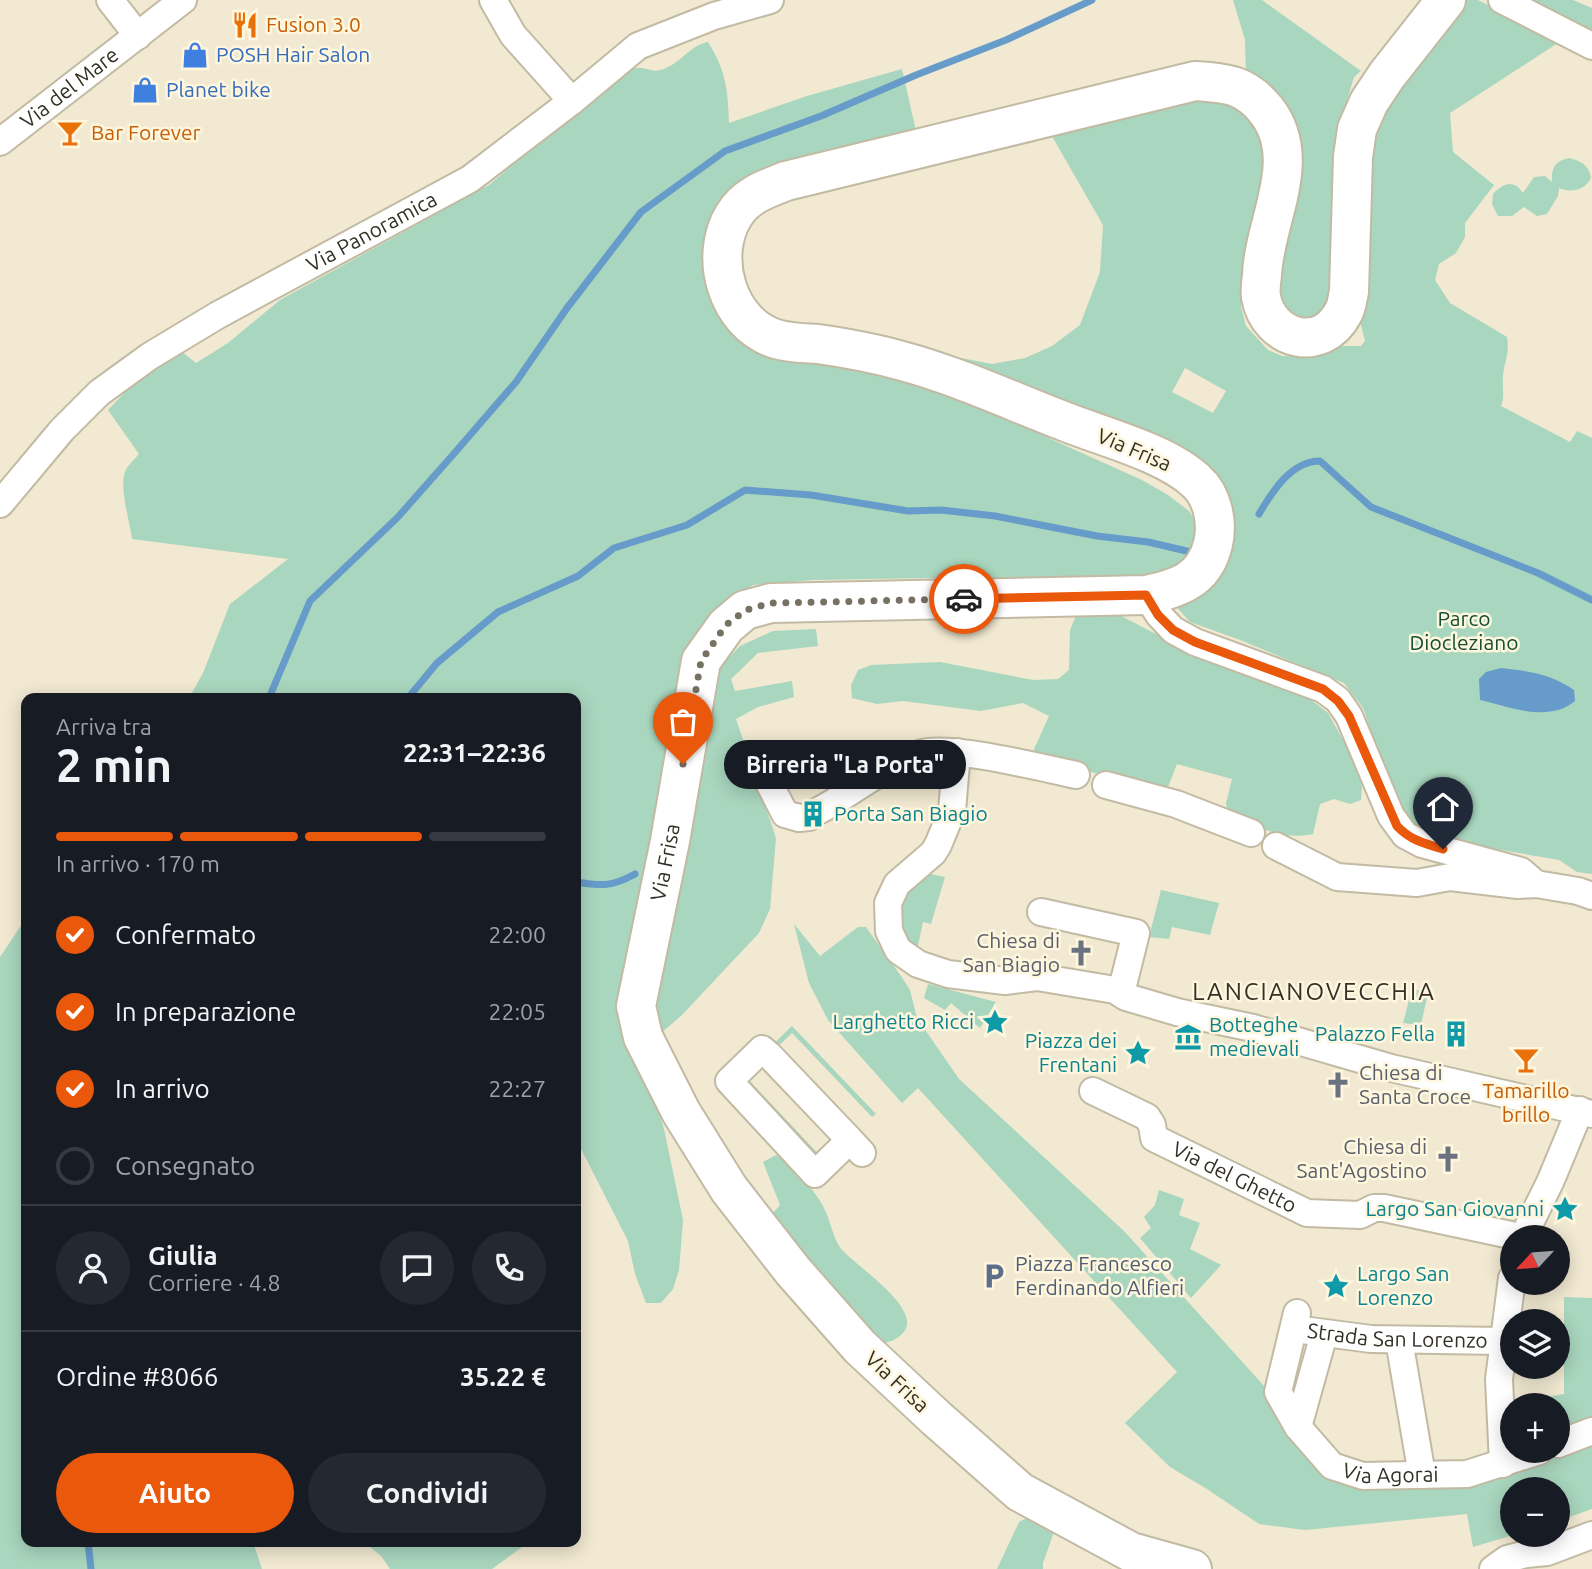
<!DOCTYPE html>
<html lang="it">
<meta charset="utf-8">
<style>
body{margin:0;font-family:Ubuntu,sans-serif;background:#242831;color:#f1f3f6;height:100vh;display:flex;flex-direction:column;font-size:26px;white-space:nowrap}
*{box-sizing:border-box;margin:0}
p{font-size:23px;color:#9ea1a6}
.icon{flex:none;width:38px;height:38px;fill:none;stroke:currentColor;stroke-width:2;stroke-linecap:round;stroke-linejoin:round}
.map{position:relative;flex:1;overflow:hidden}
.details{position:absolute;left:21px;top:693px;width:560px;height:854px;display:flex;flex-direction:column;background:#171b24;border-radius:14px;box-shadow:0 4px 18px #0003}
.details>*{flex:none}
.needle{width:46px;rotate:244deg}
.tools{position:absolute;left:1500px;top:1225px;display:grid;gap:14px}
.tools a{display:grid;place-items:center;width:70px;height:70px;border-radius:50%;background:#171b24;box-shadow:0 4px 18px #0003;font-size:35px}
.pin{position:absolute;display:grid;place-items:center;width:60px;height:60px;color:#fff;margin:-72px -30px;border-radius:50% 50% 50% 0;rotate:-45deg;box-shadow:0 0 7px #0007}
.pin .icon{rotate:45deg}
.courier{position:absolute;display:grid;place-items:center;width:70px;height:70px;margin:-35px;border:5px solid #ea580c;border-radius:50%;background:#fff;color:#222;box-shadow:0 2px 9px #0007}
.bubble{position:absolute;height:49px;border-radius:24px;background:#171b24;box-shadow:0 4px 18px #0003;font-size:23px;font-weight:700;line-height:49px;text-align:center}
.summary em{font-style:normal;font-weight:700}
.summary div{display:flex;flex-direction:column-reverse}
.summary{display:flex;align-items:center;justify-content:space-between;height:119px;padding:0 35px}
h1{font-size:46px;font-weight:700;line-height:52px}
.bar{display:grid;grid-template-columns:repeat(4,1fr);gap:10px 7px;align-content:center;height:84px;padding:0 35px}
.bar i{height:9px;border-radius:5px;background:#363941}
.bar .on{background:#ea580c}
.bar p{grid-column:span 4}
.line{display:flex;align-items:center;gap:18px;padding:0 35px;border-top:2px solid #363941}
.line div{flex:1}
.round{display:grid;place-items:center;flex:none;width:74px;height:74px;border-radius:37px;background:#242831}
ol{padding:0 35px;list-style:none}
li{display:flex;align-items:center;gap:21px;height:77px}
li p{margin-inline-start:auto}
li .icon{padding:7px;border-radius:50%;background:#ea580c;color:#fff;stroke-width:4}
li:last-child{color:#9ea1a6}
li i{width:38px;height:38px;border:4px solid #363941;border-radius:50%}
.button{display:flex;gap:14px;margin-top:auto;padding:14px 35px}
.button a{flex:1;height:80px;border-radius:42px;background:#ea580c;color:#fff;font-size:28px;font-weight:700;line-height:80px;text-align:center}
.button a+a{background:#242831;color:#f1f3f6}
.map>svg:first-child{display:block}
.green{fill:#a9d6be;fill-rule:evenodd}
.water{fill:#669bca}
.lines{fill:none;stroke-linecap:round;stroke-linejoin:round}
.stream{stroke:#669bca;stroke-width:7}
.street-casing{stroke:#c2baa3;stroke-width:30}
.secondary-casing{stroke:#c2baa3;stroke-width:42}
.street{stroke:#fff;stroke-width:26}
.secondary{stroke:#fff;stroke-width:38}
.done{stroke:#767162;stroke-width:7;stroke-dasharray:0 12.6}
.route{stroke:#ea580c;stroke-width:9}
.labels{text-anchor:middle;stroke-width:5;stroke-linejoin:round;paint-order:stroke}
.food-label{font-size:21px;fill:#c56008;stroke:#fff6de;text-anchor:start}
.shop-label{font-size:21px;fill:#366cbe;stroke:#fff6de;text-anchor:start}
.street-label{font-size:21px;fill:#333026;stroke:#fff6de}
.park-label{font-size:21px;fill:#144e36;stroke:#fff6de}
.culture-label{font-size:21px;fill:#0d838f;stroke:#fff6de;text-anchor:end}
.worship-label{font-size:21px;fill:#5b616d;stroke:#fff6de;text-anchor:end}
.service-label{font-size:21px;fill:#4e5e75;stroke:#fff6de;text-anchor:start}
.quarter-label{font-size:24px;letter-spacing:2px;fill:#333026;stroke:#fff6de}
</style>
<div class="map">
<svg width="1592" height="1569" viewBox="0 0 1592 1569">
<rect width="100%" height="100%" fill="#f1e9d1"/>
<!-- green -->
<path class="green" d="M 1233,0 L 1262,0 L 1361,71 L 1354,77 L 1342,117 L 1333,290 L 1323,313 C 1300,322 1296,317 1276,305 L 1289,189 L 1246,76 L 1245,40 Z
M 1460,0 L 1478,0 L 1561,41 L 1450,113 L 1453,152 L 1494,185 L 1465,223 L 1465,237 L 1456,253 L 1439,264 L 1435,280 L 1450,303 L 1507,337 C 1510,356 1504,360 1503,377 C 1502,387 1505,397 1501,406 L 1570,442 L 1577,431 L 1592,438 L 1592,874 L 1577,872 L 1559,860 L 1449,841 L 1416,829 L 1399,812 L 1363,708 L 1344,683 L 1240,640 L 1190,622 L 1173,603 L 1224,513 L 944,358 L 961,358 L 992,364 L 1025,358 L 1052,346 L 1080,325 L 1100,272 L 1103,225 L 1053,138 L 1055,127 L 1218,96 L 1256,122 L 1269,168 L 1258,220 L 1243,269 L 1241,307 L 1246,326 L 1268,350 L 1282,356 L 1297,356 L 1338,346 L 1361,346 L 1365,341 L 1359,317 L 1374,119 ZM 1185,368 L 1226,391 L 1213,413 L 1172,392 Z
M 1517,0 L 1573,0 L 1592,8 L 1592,37 Z
M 708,42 C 726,70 728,91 729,123 L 807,96 L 902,69 L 916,131 L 708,230 L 702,258 L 718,317 L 732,328 L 851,364 L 964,395 L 1044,436 L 1142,480 L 1168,495 L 1189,511 L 1196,522 L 1196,539 L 1189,556 L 1156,581 L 929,578 L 813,580 L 753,585 L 731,599 L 622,1029 L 655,1100 L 664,1129 L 683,1220 L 679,1270 L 673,1289 L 661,1303 L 646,1303 L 635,1274 L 628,1241 L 576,1139 L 576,698 L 189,698 L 203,673 L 230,604 L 288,559 L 132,539 C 130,522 119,487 125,472 C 127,466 134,460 139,454 L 108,410 L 130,387 L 181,351 L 196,363 L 228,343 L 280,300 L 489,185 L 604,86 C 614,79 626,67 639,68 C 650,68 653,74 666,68 C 683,61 689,46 708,42 Z
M 1569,158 C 1581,161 1589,165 1591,178 C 1584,191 1571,193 1559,188 L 1558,196 L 1547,214 L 1537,216 L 1524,207 L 1512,216 L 1498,216 L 1492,204 L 1493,194 C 1503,183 1514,179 1523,193 L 1534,177 L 1545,176 L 1552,182 C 1551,168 1555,161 1569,158 Z
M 1108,609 L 1177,645 L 1305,695 L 1328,713 L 1358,767 L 1362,787 L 1361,800 L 1350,804 L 1334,799 L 1320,804 L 1313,834 C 1283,841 1256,826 1228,816 L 1226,803 L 1232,779 L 1177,764 L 1166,792 L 1031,756 L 1049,716 L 1023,703 L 981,711 L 903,701 L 877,704 L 852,698 L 851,685 L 858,670 L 871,665 L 940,662 L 1033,680 L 1058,679 L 1069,670 L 1070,630 L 1077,613 Z
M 816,629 L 818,646 L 758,653 L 731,679 L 735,691 L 792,681 L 794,697 L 758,707 L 736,719 L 776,838 L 770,909 L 759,933 L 682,1015 L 652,1041 L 648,1019 L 710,676 L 740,646 L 773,631 Z
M 931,874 L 945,877 L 931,924 L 923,922 L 916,955 C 888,927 895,889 931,874 Z
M 1161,890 L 1219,903 L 1210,935 L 1172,927 L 1169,939 L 1149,937 Z
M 26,918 L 26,1542 L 253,1542 L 262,1569 L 0,1569 L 0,957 Z
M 794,924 L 820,956 L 858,927 L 866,927 L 901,976 L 910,990 L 917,1018 L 959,1079 L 1124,1231 L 1349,1480 L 1592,1442 L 1592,1509 L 1558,1521 L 1558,1489 L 1512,1489 L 1513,1535 L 1473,1547 L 1467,1514 L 1305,1530 L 1259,1524 L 1207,1489 L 1170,1467 L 1125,1423 L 1177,1372 L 918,1088 L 902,1103 L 828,1020 L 809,983 Z
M 928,984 L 996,1002 L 980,1028 L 951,1003 L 945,1010 L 924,998 Z
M 1412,989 L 1428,992 L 1421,1025 L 1403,1023 Z
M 792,1026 L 876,1114 L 872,1117 L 792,1033 L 746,1077 L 826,1162 L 818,1170 L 734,1082 Z
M 776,1155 C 794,1166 813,1188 823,1206 C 830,1219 832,1234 839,1246 C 850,1264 936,1314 897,1338 C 888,1344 882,1343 872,1341 L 765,1222 L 780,1205 L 763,1162 Z
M 1159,1190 L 1184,1199 L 1179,1215 L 1200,1223 L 1190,1249 L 1221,1265 L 1191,1298 L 1140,1238 L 1151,1228 L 1144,1217 L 1155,1205 Z
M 1564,1297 L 1592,1298 L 1592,1422 L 1558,1432 L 1558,1405 L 1542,1405 L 1541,1398 L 1564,1394 Z
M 1035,1514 L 1054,1532 L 1043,1563 L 1043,1569 L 997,1569 L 1019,1522 Z
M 364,1542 L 529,1542 L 492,1569 L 390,1569 L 381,1556 Z"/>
<!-- water -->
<path class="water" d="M 1501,668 C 1528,671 1551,674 1574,690 L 1575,701 C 1549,723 1510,707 1480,700 L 1479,679 L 1486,672 Z"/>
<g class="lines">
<!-- stream -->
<path class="stream" d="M 1259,514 C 1272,492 1291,461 1320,461 L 1371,507 L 1538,573 L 1592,600
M 269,698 L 310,601 L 398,517 L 451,457 L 516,382 L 567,308 L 641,212 L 725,151 L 821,116 L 916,75 L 1006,40 L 1092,0
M 408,698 L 437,663 L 498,612 L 578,576 L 614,548 L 687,525 L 745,490 L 811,495 L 908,511 L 941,510 L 995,516 L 1097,536 L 1148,542 L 1191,552
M 576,882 C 601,886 612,887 635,874
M 88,1542 L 91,1569"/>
<!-- street casing -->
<g class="street-casing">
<g id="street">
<path d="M 110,0 L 138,36"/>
<path d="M 493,0 L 513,35 L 572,101"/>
<path d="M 1502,0 L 1592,46"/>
<path id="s1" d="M 0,142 L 183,0"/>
<path id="s2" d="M 0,504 L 62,430 L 99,393 L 150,356 L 218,315 L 470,179 L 572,101 L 638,46 L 714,16 L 770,0"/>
<path d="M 1146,595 L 1159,615 L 1173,630 L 1195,642 L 1323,689 L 1338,700 L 1349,716 L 1391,816 L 1405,835 L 1422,844 L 1521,871 L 1536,884"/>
<path d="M 957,752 L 952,811 L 938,845 L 933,853 L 897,884 L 888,903 L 889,931 L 898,950 L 918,964 L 948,974 L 1005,981 L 1037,977 L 1115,990 L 1126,997 L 1177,1012 L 1253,1028 L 1391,1068 L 1592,1114"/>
<path d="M 765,775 L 785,814 L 799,818 L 809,817"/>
<path d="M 1106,785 L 1176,804 L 1251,833"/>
<path d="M 818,811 C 853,793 883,765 922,753 C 952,745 1042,768 1076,775"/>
<path d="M 1276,846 L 1337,877 L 1417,883 L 1450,877 L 1518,885 L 1536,884 L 1578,891 L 1592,896"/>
<path d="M 1041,912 L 1136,933 L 1121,993"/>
<path id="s3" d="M 1093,1091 L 1147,1117 L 1152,1125 L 1154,1138 L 1307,1213 L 1360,1215 L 1374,1208 L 1384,1208 L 1520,1237"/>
<path d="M 850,1140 L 815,1174 L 729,1081 L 762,1049 L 769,1055 L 850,1140 L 862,1153"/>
<path d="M 1523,1237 L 1551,1180 L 1580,1110"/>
<path id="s4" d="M 1297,1313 L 1278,1392 L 1298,1427 L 1332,1466 L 1363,1476 L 1467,1474 L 1539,1451"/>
<path id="s5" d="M 1295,1329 L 1371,1339 L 1503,1341"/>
<path d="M 1399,1340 L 1422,1475"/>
<path d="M 1298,1427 L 1324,1334"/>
<path d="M 1558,1444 L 1592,1431"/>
<path d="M 1503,1464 L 1499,1379 L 1512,1278"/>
<path d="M 1493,1569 L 1507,1559 L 1526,1554 L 1547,1552 L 1592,1535"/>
</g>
</g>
<!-- secondary casing -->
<g class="secondary-casing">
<g id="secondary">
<path id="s6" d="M 1192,1569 L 1131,1552 L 1020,1492 L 936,1418 L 860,1347 L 793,1271 L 729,1189 L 681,1112 L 643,1037 L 636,1006 L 670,841 L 701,661 L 726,626 L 745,610 L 771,603 L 1146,595 C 1178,588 1204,581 1213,544 C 1218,523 1213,496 1196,481 C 1166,453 1104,437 1066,422 C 1011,401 958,376 902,361 C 874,353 846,348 818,344 C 805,343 789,343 776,339 C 727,324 708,256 734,215 C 746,195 766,189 786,181 L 1195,81 C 1226,83 1245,84 1266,110 C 1305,159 1264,221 1262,275 C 1261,282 1260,290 1261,297 C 1269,340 1321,354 1343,313 C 1347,307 1347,299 1349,292 L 1353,157 L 1357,129 L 1369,102 L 1387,75 L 1446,0"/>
</g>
</g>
<!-- street -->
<use href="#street" class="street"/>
<!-- secondary -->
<use href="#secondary" class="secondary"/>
</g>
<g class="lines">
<!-- done -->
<path class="done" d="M 683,764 L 701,661 L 726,625 L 746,610 L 771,603 L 964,599"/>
<!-- route -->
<path class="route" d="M 964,599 L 1146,595 L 1158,615 L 1173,630 L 1195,642 L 1323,689 L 1338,701 L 1349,716 L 1397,826 C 1410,840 1425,844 1443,849"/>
</g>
<!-- icons -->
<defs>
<g id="restaurant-bare" transform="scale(2.1)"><path d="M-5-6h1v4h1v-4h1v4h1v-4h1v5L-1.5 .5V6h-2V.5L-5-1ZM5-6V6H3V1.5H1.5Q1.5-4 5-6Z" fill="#e8710a" stroke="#fff6de" stroke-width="2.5" paint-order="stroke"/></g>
<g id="shop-bare" transform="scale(2.1)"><path d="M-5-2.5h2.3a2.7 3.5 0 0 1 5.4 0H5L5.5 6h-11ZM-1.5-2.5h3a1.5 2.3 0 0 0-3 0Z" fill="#3f7fe0" stroke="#fff6de" stroke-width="2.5" paint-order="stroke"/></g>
<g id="bar-bare" transform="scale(2.1)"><path d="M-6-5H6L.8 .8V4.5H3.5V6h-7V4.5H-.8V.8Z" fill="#e8710a" stroke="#fff6de" stroke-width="2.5" paint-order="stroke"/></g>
<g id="building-bare" transform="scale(2.1)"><path d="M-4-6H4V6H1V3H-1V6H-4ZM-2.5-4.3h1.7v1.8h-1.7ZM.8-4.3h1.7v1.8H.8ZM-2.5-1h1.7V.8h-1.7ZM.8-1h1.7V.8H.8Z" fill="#0f9aa8" stroke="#fff6de" stroke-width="2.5" paint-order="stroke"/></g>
<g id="church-bare" transform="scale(2.1)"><path d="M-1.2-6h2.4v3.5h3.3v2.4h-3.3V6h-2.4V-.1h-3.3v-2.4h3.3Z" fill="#6b7280" stroke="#fff6de" stroke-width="2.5" paint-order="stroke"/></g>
<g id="sight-bare" transform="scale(2.1)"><path d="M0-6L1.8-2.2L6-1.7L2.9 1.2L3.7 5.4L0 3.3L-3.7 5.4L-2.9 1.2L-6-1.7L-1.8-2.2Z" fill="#0f9aa8" stroke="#fff6de" stroke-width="2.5" paint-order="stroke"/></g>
<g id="museum-bare" transform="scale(2.1)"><path d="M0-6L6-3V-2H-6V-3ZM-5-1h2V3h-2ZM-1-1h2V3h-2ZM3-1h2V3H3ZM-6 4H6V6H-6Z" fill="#0f9aa8" stroke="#fff6de" stroke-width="2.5" paint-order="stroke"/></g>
<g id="parking-bare" transform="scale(2.1)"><path d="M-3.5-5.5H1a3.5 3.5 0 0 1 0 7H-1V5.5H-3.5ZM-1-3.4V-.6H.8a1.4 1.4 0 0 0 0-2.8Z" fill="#5c6f8a" stroke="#fff6de" stroke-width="2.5" paint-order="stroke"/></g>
</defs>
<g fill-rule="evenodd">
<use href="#restaurant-bare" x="245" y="25"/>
<use href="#shop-bare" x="195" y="55"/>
<use href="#shop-bare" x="145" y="90"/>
<use href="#bar-bare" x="70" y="133"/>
<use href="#building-bare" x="813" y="814"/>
<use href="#church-bare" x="1081" y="953"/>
<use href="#sight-bare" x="995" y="1022"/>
<use href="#building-bare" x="1456" y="1034"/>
<use href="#museum-bare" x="1188" y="1037"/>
<use href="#sight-bare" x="1138" y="1053"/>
<use href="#bar-bare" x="1526" y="1060"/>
<use href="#church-bare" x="1338" y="1085"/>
<use href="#church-bare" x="1448" y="1159"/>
<use href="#sight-bare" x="1565" y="1209"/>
<use href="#parking-bare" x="994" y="1276"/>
<use href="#sight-bare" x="1336" y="1286"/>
</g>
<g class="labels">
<!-- food labels -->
<g class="food-label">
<text x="266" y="32">Fusion 3.0</text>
<text x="91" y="140">Bar Forever</text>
<text x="1526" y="1098" text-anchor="middle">Tamarillo<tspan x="1526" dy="24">brillo</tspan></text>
</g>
<!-- shop labels -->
<g class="shop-label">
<text x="216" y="62">POSH Hair Salon</text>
<text x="166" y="97">Planet bike</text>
</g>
<!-- street labels -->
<g class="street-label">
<text dy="7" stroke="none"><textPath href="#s1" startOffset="88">Via del Mare</textPath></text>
<text dy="7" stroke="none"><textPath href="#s2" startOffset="466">Via Panoramica</textPath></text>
<text transform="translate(1134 450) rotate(23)" y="7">Via Frisa</text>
<text dy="7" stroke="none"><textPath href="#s6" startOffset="964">Via Frisa</textPath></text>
<text dy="7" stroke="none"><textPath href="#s3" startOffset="172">Via del Ghetto</textPath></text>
<text dy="7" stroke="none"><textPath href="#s5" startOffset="103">Strada San Lorenzo</textPath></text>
<text transform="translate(897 1382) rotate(43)" y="7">Via Frisa</text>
<text dy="7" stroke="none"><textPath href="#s4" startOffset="233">Via Agorai</textPath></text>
</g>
<!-- park labels -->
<g class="park-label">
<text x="1464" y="626">Parco<tspan x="1464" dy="24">Diocleziano</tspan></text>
</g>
<!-- culture labels -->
<g class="culture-label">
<text x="834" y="821" text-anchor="start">Porta San Biagio</text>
<text x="974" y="1029">Larghetto Ricci</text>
<text x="1209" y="1032" text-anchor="start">Botteghe<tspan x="1209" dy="24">medievali</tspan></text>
<text x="1435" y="1041">Palazzo Fella</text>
<text x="1117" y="1048">Piazza dei<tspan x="1117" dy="24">Frentani</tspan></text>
<text x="1544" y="1216">Largo San Giovanni</text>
<text x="1357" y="1281" text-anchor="start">Largo San<tspan x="1357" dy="24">Lorenzo</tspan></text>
</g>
<!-- worship labels -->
<g class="worship-label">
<text x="1060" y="948">Chiesa di<tspan x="1060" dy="24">San Biagio</tspan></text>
<text x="1359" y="1080" text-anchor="start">Chiesa di<tspan x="1359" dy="24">Santa Croce</tspan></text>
<text x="1427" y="1154">Chiesa di<tspan x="1427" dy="24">Sant'Agostino</tspan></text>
</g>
<!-- service labels -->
<g class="service-label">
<text x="1015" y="1271">Piazza Francesco<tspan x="1015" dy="24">Ferdinando Alfieri</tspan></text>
</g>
<!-- quarter labels -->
<g class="quarter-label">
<text x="1314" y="1000">LANCIANOVECCHIA</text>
</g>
</g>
</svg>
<div class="tools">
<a><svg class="needle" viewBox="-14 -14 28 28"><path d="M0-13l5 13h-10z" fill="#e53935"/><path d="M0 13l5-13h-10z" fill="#9ea1a6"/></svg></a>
<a><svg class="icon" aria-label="layers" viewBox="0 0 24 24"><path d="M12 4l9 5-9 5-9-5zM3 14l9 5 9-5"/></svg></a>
<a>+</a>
<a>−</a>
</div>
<div class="pin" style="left:683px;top:764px;background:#ea580c"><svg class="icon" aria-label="bag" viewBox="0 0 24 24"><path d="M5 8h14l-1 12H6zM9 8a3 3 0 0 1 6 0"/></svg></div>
<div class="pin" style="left:1443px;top:849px;background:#1f2937"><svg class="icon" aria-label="home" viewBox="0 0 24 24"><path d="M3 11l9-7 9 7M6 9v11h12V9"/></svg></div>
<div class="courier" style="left:964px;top:599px"><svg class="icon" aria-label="car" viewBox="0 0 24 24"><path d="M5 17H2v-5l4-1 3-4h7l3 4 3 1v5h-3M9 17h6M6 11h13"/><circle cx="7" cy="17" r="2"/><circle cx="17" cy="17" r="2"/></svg></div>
<div class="bubble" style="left:724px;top:740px;width:242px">Birreria &quot;La Porta&quot;</div>
<section class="details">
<div class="summary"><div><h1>2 min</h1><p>Arriva tra</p></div><em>22:31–22:36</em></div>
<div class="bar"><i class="on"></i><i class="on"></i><i class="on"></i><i></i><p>In arrivo · 170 m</p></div>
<ol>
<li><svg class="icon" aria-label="check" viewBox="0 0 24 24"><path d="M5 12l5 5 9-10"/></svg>Confermato<p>22:00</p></li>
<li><svg class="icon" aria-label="check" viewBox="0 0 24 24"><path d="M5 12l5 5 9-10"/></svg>In preparazione<p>22:05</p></li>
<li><svg class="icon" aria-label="check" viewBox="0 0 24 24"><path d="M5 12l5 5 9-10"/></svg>In arrivo<p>22:27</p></li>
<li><i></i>Consegnato</li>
</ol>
<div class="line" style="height:126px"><a class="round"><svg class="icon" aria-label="person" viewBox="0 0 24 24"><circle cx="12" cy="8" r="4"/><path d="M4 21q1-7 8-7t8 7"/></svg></a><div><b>Giulia</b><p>Corriere · 4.8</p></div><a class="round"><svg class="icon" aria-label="chat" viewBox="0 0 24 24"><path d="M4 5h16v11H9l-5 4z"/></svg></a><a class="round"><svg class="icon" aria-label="phone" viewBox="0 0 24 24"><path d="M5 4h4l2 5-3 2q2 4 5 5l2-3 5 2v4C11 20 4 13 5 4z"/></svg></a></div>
<div class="line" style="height:91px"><div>Ordine #8066</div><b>35.22 €</b></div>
<div class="button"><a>Aiuto</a><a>Condividi</a></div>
</section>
</div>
